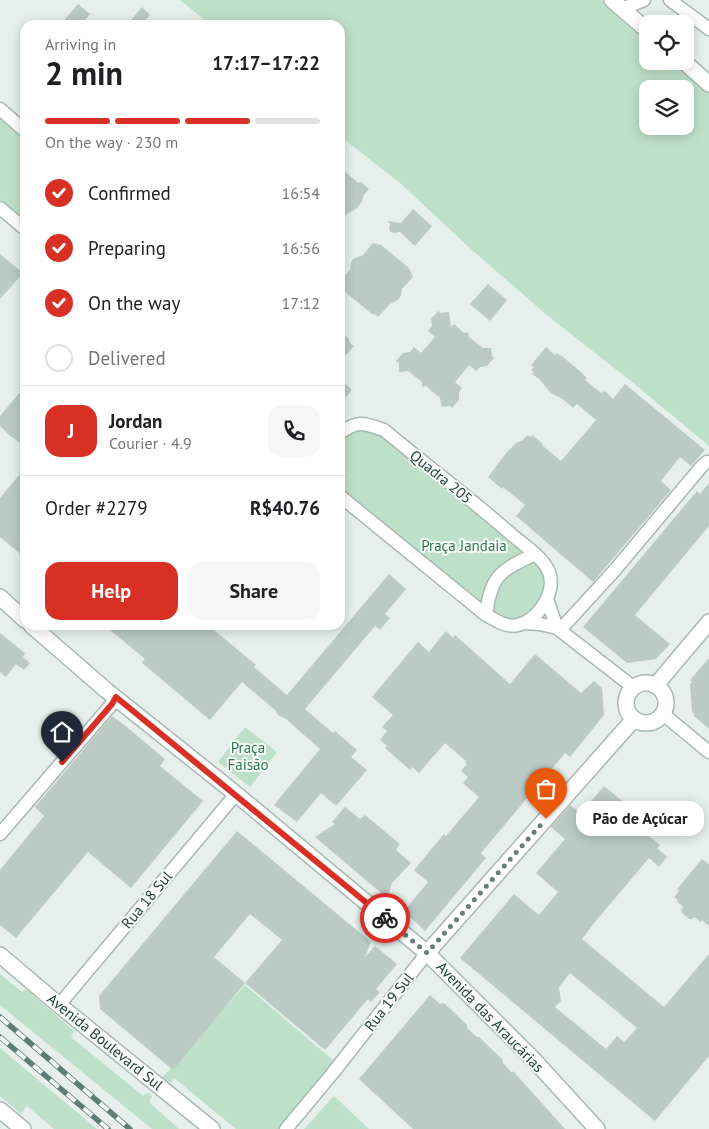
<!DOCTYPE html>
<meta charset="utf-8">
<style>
body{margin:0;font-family:"PT Sans",sans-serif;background:#f6f6f6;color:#202124;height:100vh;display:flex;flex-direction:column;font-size:19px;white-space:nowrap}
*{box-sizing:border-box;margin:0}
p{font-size:16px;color:#757577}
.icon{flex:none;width:28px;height:28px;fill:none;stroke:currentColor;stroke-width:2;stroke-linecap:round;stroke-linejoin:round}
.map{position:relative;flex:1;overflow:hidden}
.side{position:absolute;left:20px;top:20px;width:325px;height:610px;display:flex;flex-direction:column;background:#fff;border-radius:15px;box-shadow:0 2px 12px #0003}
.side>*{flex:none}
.fabs{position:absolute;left:639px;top:15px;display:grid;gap:10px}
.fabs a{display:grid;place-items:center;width:55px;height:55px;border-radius:10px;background:#fff;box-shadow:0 2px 12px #0003;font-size:25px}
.pin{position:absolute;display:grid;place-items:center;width:42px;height:42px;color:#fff;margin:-51px -21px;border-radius:50% 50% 50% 0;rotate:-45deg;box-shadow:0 0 5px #0007}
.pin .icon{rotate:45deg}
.courier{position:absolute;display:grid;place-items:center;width:50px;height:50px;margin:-25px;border:4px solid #d93025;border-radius:50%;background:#fff;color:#222;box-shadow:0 1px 6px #0007}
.bubble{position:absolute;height:35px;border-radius:15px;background:#fff;box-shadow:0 2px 12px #0003;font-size:16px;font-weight:700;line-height:35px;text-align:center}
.overview em{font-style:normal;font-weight:700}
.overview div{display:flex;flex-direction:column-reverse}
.overview{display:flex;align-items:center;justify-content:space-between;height:85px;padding:0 25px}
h1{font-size:32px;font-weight:700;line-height:38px}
.bar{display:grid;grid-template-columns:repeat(4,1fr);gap:8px 5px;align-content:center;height:60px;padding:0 25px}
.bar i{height:6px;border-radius:4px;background:#e0e0e0}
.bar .active{background:#d93025}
.bar p{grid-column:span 4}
.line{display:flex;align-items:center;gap:12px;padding:0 25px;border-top:1px solid #e0e0e0}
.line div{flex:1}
.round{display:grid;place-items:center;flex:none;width:52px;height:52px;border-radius:15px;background:#f6f6f6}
ol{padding:0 25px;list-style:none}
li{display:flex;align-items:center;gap:15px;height:55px}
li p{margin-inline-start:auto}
li .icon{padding:5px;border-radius:50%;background:#d93025;color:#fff;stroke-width:4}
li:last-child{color:#757577}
li i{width:28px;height:28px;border:2px solid #e0e0e0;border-radius:50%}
.primary-button{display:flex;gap:10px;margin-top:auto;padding:10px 25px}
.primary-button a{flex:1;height:58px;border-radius:15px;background:#d93025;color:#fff;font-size:20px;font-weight:700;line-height:58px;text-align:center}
.primary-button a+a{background:#f6f6f6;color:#202124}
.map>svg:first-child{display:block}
.green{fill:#bfe0c8;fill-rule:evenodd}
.building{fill:#bbcac4;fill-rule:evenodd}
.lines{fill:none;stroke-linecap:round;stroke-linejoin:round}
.minor-casing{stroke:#a8b8b2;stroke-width:15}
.tertiary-casing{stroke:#a8b8b2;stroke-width:18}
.secondary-casing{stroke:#a4bbb3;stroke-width:18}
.minor{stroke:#fff;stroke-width:12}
.tertiary{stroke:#fff;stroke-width:15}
.secondary{stroke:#fff;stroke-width:15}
.rail-casing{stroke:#5f7d75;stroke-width:5.5}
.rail{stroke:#f7fbf9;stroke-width:4;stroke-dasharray:11;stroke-linecap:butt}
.done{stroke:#687f78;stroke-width:5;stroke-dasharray:0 9}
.route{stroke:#d93025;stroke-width:6}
.labels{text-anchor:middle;stroke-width:4;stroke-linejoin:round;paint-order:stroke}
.street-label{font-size:15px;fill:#24423a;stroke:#f7fbf9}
.park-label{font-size:15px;fill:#2d7a4b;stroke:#f7fbf9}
</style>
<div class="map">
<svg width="709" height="1129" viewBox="0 0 709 1129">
<rect width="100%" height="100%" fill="#e6efeb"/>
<!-- green -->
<path class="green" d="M 180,0 L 601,0 L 647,38 L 648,61 L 674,61 L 709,92 L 709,446 L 632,382 L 548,316 L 472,250 L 400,183 L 340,136 L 340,25 L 211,25 ZM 648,89 L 685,89 L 685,126 L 648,126 Z
M 0,119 L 25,140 L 25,219 L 0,199 Z
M 368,424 L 535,554 L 551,582 L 538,612 L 504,625 L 340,496 L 340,433 Z
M 245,727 L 277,752 L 250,787 L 218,762 Z
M 0,974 L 22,992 L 26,989 L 74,1031 L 71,1037 L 143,1096 L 147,1092 L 152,1096 L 149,1102 L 179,1129 L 152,1129 L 0,1005 Z
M 245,985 L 335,1062 L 279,1129 L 236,1129 L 174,1078 L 171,1083 L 162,1078 Z
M 0,1048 L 97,1129 L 54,1129 L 27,1106 L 21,1114 L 0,1096 Z
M 334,1096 L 369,1129 L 304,1129 Z"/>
<!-- building -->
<path class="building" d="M 78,4 L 90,14 L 81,25 L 60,25 Z
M 142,7 L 150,15 L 141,25 L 127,25 Z
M 340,167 L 358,183 L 361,182 L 369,189 L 364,195 L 361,203 L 356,209 L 340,218 Z
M 413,209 L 432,226 L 415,246 L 400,232 L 395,233 L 390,232 L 389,227 L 390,224 L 387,221 L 401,223 Z
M 373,243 L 381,245 L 409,268 L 413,277 L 402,289 L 401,295 L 398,300 L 390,304 L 378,317 L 375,314 L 372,314 L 344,291 L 340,283 L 340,281 L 350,270 L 351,263 L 353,259 L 363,255 Z
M 0,254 L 23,273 L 0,299 Z
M 488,284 L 507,300 L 490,321 L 470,304 Z
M 438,311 L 441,313 L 449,312 L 451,327 L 454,324 L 464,333 L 468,332 L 469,337 L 483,348 L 491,348 L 492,356 L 494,358 L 487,366 L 480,367 L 476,371 L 469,365 L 457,380 L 455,382 L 462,388 L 459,392 L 459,400 L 452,408 L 450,406 L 442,407 L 440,398 L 426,386 L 422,387 L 422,382 L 408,371 L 399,372 L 399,363 L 396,361 L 403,353 L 410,352 L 414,347 L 421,353 L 435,337 L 428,331 L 432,326 L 431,319 Z
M 340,331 L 349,339 L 350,343 L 354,346 L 340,362 Z
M 546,347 L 555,355 L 557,353 L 563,357 L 582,373 L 587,378 L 585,380 L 601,393 L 605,391 L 613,399 L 625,384 L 705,450 L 691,466 L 680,457 L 661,481 L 671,490 L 593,582 L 516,516 L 525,505 L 503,487 L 502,489 L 488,477 L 507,452 L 516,443 L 521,441 L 522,441 L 527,435 L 530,437 L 532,435 L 541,442 L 543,446 L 561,461 L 596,420 L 577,404 L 573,408 L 564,400 L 551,393 L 539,379 L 532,374 L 534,372 L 531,370 L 534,367 L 531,365 Z
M 340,379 L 352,390 L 340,404 Z
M 25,386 L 25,447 L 12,437 L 11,437 L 0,426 L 0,416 Z
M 25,468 L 25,558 L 0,537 L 0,498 Z
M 709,483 L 709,526 L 635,615 L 670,644 L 656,659 L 627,663 L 583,627 L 697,491 L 700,494 Z
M 389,574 L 406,589 L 385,614 L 390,618 L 380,630 L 375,626 L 305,709 L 333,733 L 335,731 L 357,750 L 351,757 L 367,770 L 336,806 L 321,793 L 297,822 L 274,805 L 320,749 L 286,719 L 278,715 L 275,710 L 242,682 L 210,720 L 142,663 L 145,659 L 104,625 L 208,625 L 256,665 L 254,667 L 287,695 Z
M 446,631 L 453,638 L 455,635 L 510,684 L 535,654 L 581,693 L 594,681 L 602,688 L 604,715 L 570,757 L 565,753 L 481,853 L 486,858 L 425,931 L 404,911 L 428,882 L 414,870 L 444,834 L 446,836 L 479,797 L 463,783 L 468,777 L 461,771 L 467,764 L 465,762 L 466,761 L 445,743 L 419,773 L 412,767 L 410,770 L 385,748 L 387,746 L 380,740 L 387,731 L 382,727 L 393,715 L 372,697 L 418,642 L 429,652 Z
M 0,633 L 25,653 L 23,657 L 30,663 L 24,670 L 16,664 L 6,677 L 0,672 Z
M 709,658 L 709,729 L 693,715 L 695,714 L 692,712 L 690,684 L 692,682 L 690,680 Z
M 112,716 L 123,724 L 165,759 L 160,766 L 203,801 L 131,888 L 88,852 L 16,938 L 0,925 L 0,870 L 44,816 L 35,807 Z
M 604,786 L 632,809 L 626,817 L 660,845 L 657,848 L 667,857 L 659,867 L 649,858 L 595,922 L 582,939 L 664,1007 L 709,954 L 709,1056 L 655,1121 L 460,958 L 514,894 L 539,915 L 558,892 L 536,873 L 565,839 L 551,827 L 570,805 L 581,813 ZM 570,973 L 637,1028 L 624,1042 L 617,1036 L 606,1049 L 555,1007 L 561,1001 L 559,987 Z
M 345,807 L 360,819 L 365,815 L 400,844 L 396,850 L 411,863 L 392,883 L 387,898 L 315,837 L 323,832 L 322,832 L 335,824 L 332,822 Z
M 237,831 L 371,942 L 365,957 L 375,946 L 397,964 L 376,989 L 380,992 L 371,1002 L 368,999 L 325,1050 L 245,983 L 282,940 L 250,914 L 214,957 L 245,983 L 173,1070 L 100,1009 L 99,996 Z
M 702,859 L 709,864 L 709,926 L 702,920 L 701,922 L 694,917 L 692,919 L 689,919 L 682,913 L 681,910 L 683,908 L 682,906 L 677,901 L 678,900 L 674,897 L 679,891 L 677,889 Z
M 430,995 L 440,1004 L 444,1003 L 467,1025 L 467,1028 L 477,1037 L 480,1037 L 481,1039 L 502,1059 L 503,1063 L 512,1073 L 513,1071 L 565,1129 L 413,1129 L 359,1079 Z"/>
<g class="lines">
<!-- minor casing -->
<g class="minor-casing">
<path id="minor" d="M 670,0 L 709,29
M 622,9 L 644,0
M 0,109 L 25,131
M 0,208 L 25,229
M 340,433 C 358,420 364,423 384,430 C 426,465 470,498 511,534 C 521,543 541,556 547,568 C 559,589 540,619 518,625 C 506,628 496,620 486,615 L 340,496
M 547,599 L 557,628
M 486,615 C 491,575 500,571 535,554
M 524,623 L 540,624 L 557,628 L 633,687
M 560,630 L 614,571 L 702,466 L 707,462 L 709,462
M 663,714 L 709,752
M 0,834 L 112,704 L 116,697
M 59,1005 L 236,794
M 286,1129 L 332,1074 L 427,953"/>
</g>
<!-- tertiary casing -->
<g class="tertiary-casing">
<path id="tertiary" d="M 612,0 L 648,31
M 683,61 L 709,84
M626 703a20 20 0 1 1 40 0a20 20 0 1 1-40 0Z
M 656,685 L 709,622
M 427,953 L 634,719
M 0,955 L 59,1005 L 212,1129
M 0,1110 L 23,1129"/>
</g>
<!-- secondary casing -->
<g class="secondary-casing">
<path id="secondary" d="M 0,597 L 25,620
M 31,625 L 107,691 L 236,794 L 427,953 L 533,1059 L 597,1129"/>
</g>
<!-- minor -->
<use href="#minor" class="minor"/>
<!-- tertiary -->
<use href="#tertiary" class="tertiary"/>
<!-- secondary -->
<use href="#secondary" class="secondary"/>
<!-- rail casing -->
<g class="rail-casing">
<path id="rail" d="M 0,1017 L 130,1129
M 0,1037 L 108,1129"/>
</g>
<!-- rail -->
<use href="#rail" class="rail"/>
</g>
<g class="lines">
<!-- done -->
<path class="done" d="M 385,918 L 427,953 L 546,819"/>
<!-- route -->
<path class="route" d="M 62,762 L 112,704 L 116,697 L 385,918"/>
</g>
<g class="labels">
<!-- street labels -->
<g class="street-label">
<text transform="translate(441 477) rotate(39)" y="5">Quadra 205</text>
<text transform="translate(147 900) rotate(-50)" y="5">Rua 18 Sul</text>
<text transform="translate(389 1002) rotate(-52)" y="5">Rua 19 Sul</text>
<text transform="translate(490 1017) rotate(46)" y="5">Avenida das Araucárias</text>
<text transform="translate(105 1042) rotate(39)" y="5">Avenida Boulevard Sul</text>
</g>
<!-- park labels -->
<g class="park-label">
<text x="464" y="551">Praça Jandaia</text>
<text x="248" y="753">Praça<tspan x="248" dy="17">Faisão</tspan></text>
</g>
</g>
</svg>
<div class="fabs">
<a><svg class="icon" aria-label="locate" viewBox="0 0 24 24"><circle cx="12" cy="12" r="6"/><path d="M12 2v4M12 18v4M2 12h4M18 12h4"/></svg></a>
<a><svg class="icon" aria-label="layers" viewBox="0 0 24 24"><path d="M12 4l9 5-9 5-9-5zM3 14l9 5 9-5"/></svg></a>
</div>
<div class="pin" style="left:546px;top:819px;background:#ea580c"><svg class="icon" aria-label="bag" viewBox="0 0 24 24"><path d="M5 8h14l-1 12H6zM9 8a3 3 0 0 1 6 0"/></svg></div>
<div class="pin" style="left:62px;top:762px;background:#1f2937"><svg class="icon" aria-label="home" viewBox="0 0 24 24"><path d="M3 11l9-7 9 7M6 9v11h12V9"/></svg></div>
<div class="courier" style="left:385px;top:918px"><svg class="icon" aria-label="bike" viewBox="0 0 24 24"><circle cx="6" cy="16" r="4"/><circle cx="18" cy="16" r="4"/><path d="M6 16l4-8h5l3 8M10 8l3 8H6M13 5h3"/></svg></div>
<div class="bubble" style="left:576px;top:801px;width:128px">Pão de Açúcar</div>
<section class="side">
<div class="overview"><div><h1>2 min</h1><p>Arriving in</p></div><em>17:17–17:22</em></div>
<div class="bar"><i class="active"></i><i class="active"></i><i class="active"></i><i></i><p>On the way · 230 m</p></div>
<ol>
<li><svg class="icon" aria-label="check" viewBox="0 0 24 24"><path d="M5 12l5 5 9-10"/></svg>Confirmed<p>16:54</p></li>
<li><svg class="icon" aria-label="check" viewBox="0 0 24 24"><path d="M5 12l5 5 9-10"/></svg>Preparing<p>16:56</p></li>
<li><svg class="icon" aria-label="check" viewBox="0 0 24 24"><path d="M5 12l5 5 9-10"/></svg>On the way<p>17:12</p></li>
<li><i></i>Delivered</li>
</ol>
<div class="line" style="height:90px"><b class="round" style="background:#d93025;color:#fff">J</b><div><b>Jordan</b><p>Courier · 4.9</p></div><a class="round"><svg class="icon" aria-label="phone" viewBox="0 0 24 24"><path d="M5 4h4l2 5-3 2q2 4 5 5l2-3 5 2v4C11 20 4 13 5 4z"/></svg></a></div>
<div class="line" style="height:65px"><div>Order #2279</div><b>R$40.76</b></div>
<div class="primary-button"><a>Help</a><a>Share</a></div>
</section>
</div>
